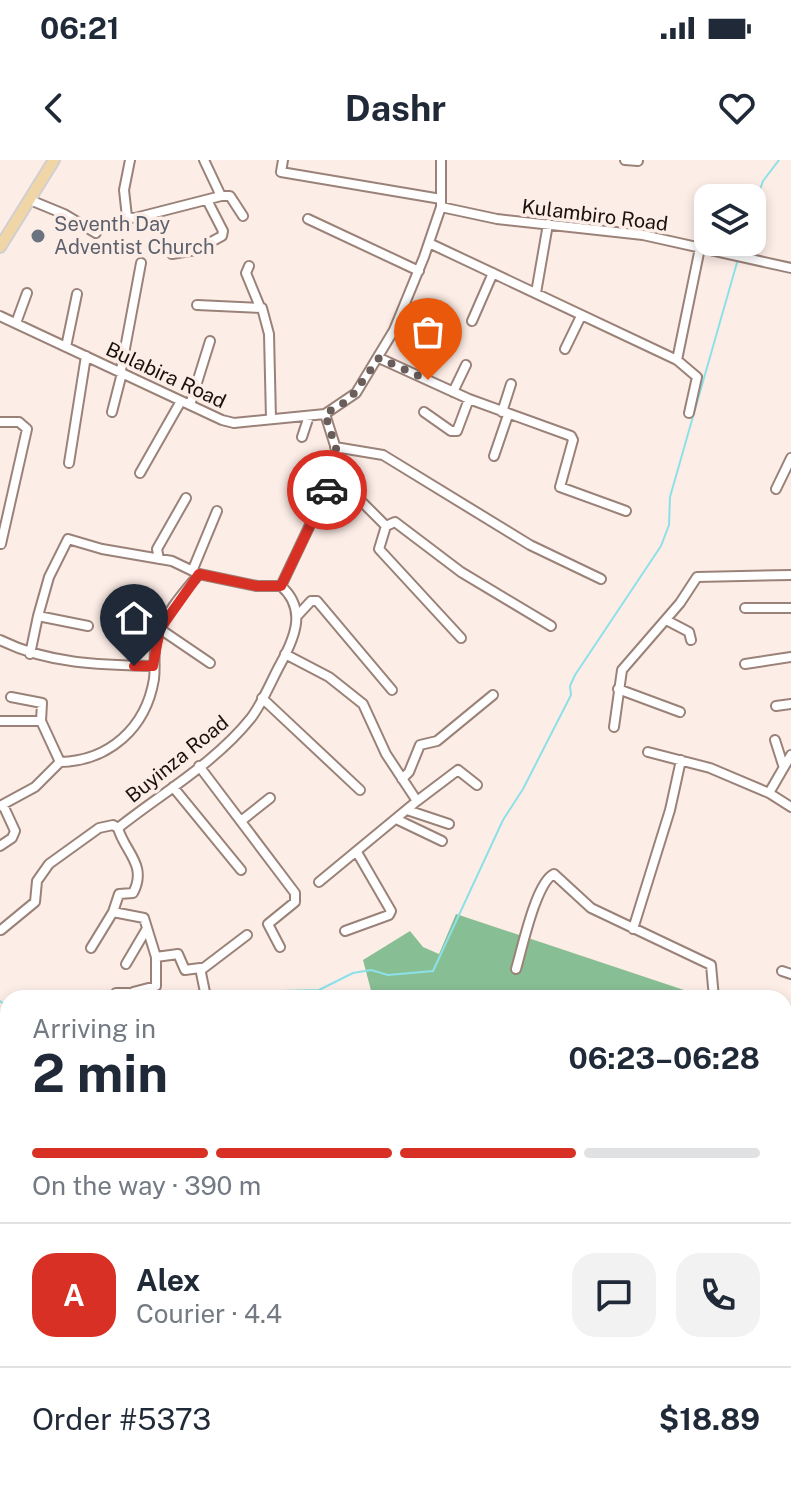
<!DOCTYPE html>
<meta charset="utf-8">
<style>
body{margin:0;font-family:"Public Sans",sans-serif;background:#f2f2f3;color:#1f2937;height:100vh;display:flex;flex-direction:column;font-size:30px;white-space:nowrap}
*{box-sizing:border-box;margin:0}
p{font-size:26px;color:#747a83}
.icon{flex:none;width:44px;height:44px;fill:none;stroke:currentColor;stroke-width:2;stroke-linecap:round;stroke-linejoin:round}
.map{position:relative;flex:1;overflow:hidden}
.panel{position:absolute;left:0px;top:830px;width:792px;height:498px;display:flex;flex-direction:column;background:#fff;border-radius:24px 24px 0 0;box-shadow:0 4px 12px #0003}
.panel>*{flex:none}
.fabs{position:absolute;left:694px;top:24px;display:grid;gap:16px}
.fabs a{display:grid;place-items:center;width:72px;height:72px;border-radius:16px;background:#fff;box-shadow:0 4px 12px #0003;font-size:40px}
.pin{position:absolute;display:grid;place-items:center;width:68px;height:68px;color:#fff;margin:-82px -34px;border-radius:50% 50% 50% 0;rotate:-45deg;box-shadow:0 0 8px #0007}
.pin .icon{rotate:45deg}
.courier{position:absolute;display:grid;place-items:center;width:80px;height:80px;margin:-40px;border:6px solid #d93025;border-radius:50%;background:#fff;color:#222;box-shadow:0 2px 10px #0007}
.summary em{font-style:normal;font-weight:700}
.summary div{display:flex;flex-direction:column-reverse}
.summary{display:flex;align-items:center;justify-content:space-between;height:136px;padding:0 32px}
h1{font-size:52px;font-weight:700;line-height:60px}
.bar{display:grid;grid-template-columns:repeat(4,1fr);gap:12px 8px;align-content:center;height:96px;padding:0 32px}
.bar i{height:10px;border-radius:6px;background:#e0e1e3}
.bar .current{background:#d93025}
.bar p{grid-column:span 4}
.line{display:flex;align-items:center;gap:20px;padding:0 32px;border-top:2px solid #e0e1e3}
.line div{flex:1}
.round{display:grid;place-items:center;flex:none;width:84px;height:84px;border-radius:24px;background:#f2f2f3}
.status{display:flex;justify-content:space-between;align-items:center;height:56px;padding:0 40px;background:#fff;direction:ltr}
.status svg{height:22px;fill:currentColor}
header{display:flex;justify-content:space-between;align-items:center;height:104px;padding:0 32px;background:#fff;font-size:36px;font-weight:700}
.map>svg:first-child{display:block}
.forest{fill:#88be94}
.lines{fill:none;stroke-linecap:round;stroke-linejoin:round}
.stream{stroke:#8ce1e8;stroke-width:2}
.minor-casing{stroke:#9a8278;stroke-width:12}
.major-casing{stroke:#d1cfcf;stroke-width:14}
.minor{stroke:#fff;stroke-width:8}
.major{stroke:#f0d6a7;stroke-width:10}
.done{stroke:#695e59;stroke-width:8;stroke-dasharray:0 14.4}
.route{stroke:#d93025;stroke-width:10}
.worship-dot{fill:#6b7280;stroke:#fdede7;stroke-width:3}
.labels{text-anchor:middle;stroke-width:7;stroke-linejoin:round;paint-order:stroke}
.street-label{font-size:20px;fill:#1a110d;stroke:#fdede7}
.worship-label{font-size:20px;fill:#5b616d;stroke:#fdede7;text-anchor:start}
</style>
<div class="status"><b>06:21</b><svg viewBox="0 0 49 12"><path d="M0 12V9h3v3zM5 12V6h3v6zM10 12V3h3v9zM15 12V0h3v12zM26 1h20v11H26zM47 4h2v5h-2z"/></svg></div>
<header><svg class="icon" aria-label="back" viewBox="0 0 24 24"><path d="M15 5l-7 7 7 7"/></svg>Dashr<svg class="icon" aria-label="heart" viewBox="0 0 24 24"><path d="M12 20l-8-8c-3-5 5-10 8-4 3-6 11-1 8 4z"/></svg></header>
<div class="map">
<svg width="791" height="1327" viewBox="0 0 791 1327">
<rect width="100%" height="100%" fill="#fdede7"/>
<!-- forest -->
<path class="forest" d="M 456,754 L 708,838 L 373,838 L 363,800 L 410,771 L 423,787 L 439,794 Z"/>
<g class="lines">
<!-- stream -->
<path class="stream" d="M 752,52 L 763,21 L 779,0
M 740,92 L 742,82
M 267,838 L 280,831 L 319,830 L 353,813 L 371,810 L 388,815 L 433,811 L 503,660 L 523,629 L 571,535 L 570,526 L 575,515 L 661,386 L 669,365 L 670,337 L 738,99
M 0,841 L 8,847"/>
<!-- minor casing -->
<g class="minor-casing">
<path id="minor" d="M 130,0 L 124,30 L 127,57 L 135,58 L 221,36
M 204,0 L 221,36 L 230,36 L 243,56
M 283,0 L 281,12 L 441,39
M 625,0 L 638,1
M 30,40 L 64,54 L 96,73
M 441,47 L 497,59 L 643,75 L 791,108
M 308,59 L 419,111
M 429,83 L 677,200 L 697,217 L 689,253
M 172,94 L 196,90 L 222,76 L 223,71 L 207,40
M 249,106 L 246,113 L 260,147
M 536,133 L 548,64
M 197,145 L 262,148 L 269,174 L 271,259
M 0,156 L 222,260 L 234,263 L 325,254 L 356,233 L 394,170 L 424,97 L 441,47 L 441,0
M 472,161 L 493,113
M 16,163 L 27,133
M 66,187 L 77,134
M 565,189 L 581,156
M 379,198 L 469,239 L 571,276 L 573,280 L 560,327 L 626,351
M 677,200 L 700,88
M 121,210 L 141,103
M 453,232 L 466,205
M 190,245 L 210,181
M 112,252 L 122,213
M 424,252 L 451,271 L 457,271 L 469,239
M 502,252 L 511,224
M 0,262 L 19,262 L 27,269 L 1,384
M 302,277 L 309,256
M 335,287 L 383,295 L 530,385 L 601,419
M 338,296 L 358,338 L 386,366 L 379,389 L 461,478
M 494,296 L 508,255
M 69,303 L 86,196
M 306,306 L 333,313
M 140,313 L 181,241
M 776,329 L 791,298
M 386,366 L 395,362 L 461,412 L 551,466
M 159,399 L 157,389 L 186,338
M 193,409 L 217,351
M 745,448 L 791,448
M 298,455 L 311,441 L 317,441 L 392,530
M 38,456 L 49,417 L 68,379 L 102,389 L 172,401 L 199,414
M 666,460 L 689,472 L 691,480
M 160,469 L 210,503
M 0,480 C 49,504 99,505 153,506
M 30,494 L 38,456 L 88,466
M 285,494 L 329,517 L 363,544 L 386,594 L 417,641 L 319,722
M 745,504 L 791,497
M 618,529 L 680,552
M 11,537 L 42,543 L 41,561 L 60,602
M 262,538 L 360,630
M 776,546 L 791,544
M 0,561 L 41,561
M 614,567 L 622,510 L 680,443 L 697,417 L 791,415
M 775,580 L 783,605
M 648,592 L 710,608 L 769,633 L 791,595
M 60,602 C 109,601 146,568 154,519 C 156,504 152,491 158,476 C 166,452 183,433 199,414 L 257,426 L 281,426
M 199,606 L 295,733 L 295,742 L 268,764 L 280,787
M 402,619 L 409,612 L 420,585 L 437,581 L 493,535
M 173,627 L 241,710
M 769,633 L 791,647
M 417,641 L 458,610 L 477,625
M 0,646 L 35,627 L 60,602
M 407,650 L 449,664
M 396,659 L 442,681
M 241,661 L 270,638
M 0,686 L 12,678 L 15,671 L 3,645
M 113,752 L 144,758 L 156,797 L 156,826 L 133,832 L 131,838
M 633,769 L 670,650 L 681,600
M 1,770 L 35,742 L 37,721 L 49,704 L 99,668 L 113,665 L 118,668
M 345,771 L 389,755 L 391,751 L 358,694
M 91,788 L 113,752 L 119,734 L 133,733 C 148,705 124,691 118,668 C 162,633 215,603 251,558 C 263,542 271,521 281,503 C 295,477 307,449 281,426 L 328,327 L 338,295 L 325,254
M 156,797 L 178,794 L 185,810 L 200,808 L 206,837
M 126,804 L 146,770
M 516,809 C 522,789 536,722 554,714 L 591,748 L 711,805 L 714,838
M 201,810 L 247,775
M 782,811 L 791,814
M 116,833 L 129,833 L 131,836
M 784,854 L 791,856
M 0,868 L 8,888
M 784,992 L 791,985
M 0,1000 L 8,999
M 0,1095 L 2,1104
M 0,1187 L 8,1183
M 0,1196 L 8,1209
M 784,1227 L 791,1216
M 0,1305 L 8,1301
M 246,1320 L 249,1327
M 351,1320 L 358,1327
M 52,1327 L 60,1320
M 469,1327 L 476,1320
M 625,1327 L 626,1320"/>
</g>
<!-- major casing -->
<g class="major-casing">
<path id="major" d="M 0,87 L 54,0"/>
</g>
<!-- minor -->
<use href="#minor" class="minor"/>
<!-- major -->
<use href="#major" class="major"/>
</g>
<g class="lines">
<!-- done -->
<path class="done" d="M 327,330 L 338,295 L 325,254 L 350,239 L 379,198 L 428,220"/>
<!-- route -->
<path class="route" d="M 134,506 L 153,506 L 160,469 L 199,414 L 257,426 L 281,426 L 327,330"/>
</g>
<!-- markers -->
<circle class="worship-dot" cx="38" cy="76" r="8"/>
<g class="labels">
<!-- street labels -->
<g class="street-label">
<text transform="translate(595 55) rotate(7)" y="7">Kulambiro Road</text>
<text transform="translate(166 215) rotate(25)" y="7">Bulabira Road</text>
<text transform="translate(177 599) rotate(-39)" y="7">Buyinza Road</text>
</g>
<!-- worship labels -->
<g class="worship-label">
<text x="54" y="71">Seventh Day<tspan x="54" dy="23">Adventist Church</tspan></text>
</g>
</g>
</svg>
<div class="fabs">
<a><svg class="icon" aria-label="layers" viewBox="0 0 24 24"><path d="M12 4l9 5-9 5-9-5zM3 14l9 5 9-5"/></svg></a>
</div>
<div class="pin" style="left:428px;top:220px;background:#ea580c"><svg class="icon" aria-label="bag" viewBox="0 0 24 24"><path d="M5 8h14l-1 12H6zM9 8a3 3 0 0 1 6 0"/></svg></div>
<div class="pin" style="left:134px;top:506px;background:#1f2937"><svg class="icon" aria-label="home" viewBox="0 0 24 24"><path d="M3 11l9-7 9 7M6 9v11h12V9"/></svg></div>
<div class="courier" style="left:327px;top:330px"><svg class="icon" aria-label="car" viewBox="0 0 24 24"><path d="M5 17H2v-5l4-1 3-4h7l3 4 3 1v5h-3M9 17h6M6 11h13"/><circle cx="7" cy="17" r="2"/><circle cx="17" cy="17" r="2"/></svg></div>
<section class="panel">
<div class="summary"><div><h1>2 min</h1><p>Arriving in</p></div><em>06:23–06:28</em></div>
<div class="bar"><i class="current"></i><i class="current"></i><i class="current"></i><i></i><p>On the way · 390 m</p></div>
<div class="line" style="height:144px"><b class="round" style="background:#d93025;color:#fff">A</b><div><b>Alex</b><p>Courier · 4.4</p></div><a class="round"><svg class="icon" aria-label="chat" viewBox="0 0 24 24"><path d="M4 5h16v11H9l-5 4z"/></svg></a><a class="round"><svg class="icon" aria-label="phone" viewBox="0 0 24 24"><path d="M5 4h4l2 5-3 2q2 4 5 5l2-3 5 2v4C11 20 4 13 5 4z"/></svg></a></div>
<div class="line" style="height:104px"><div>Order #5373</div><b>$18.89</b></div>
</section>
</div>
